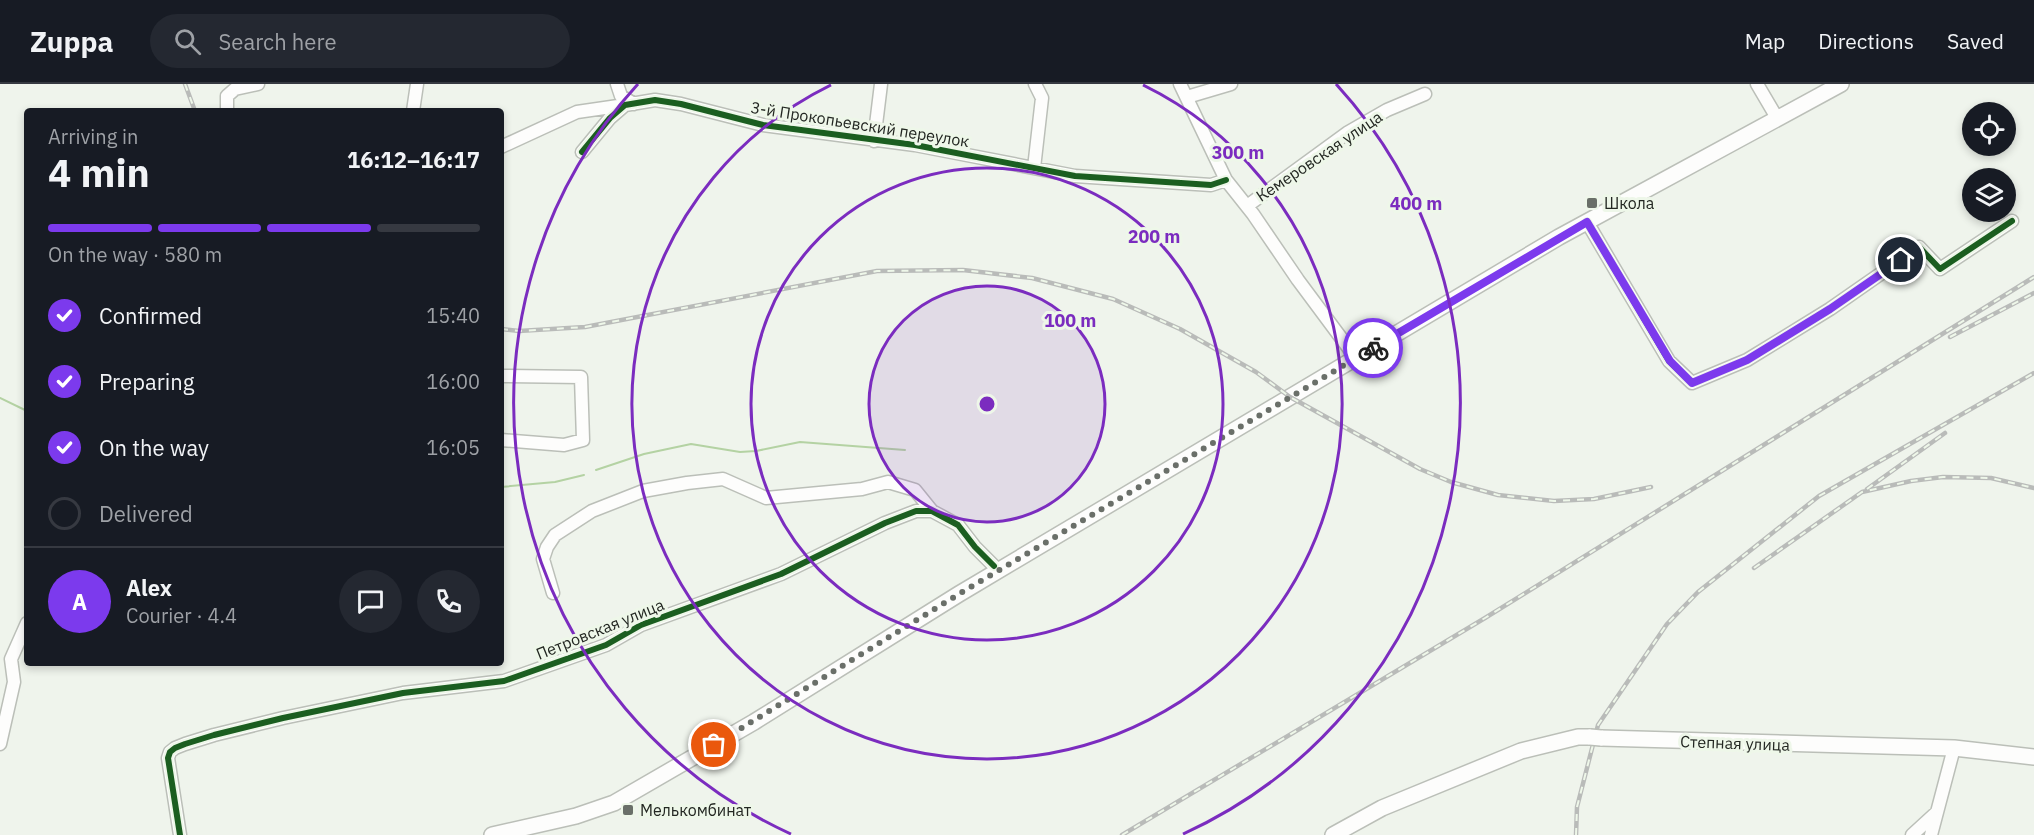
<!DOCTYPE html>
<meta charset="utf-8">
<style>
body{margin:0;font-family:"IBM Plex Sans",sans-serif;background:#242831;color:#f1f3f6;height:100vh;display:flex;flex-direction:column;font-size:22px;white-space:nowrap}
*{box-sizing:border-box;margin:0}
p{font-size:20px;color:#9ea1a6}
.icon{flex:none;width:33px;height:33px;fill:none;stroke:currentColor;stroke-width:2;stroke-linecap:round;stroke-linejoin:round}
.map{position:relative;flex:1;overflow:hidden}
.panel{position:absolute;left:24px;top:24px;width:480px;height:558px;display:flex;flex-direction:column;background:#171b24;border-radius:6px;box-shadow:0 3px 9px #0003}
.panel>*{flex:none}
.fabs{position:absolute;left:1962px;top:18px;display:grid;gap:12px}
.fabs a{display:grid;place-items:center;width:54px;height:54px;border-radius:50%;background:#171b24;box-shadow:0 3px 9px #0003;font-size:30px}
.pin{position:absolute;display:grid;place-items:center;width:51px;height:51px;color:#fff;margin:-26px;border:3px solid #fff;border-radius:50%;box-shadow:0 2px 6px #0007}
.courier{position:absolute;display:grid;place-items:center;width:60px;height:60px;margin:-30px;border:4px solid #7c3aed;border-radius:50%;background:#fff;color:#222;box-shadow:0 2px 8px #0007}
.head em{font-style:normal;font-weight:800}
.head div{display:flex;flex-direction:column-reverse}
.head{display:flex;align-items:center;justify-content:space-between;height:102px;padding:0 24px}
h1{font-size:39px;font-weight:800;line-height:45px}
.bar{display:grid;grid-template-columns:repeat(4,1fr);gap:9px 6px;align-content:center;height:72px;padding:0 24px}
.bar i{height:8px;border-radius:4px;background:#363941}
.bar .on{background:#7c3aed}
.bar p{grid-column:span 4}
.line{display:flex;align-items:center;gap:15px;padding:0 24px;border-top:2px solid #363941}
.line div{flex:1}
.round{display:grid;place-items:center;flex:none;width:63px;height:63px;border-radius:32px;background:#242831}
ol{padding:0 24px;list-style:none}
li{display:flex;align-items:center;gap:18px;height:66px}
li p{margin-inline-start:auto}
li .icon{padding:6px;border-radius:50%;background:#7c3aed;color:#fff;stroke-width:4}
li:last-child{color:#9ea1a6}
li i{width:33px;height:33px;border:3px solid #363941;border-radius:50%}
header{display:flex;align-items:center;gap:36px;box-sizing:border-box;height:84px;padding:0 30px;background:#171b24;border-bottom:2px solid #363941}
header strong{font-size:28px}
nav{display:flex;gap:33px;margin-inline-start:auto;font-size:21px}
.search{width:420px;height:54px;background:#242831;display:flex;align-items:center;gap:15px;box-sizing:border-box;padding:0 21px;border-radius:33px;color:#9ea1a6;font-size:22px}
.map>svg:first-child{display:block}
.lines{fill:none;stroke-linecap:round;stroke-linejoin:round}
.stream{stroke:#b4d2a3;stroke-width:2}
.minor-casing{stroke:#bbbfb8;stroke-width:15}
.major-casing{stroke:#bbbfb8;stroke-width:18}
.minor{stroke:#fdfdfc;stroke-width:12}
.major{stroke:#fdfdfc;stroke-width:15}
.rail-casing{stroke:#b9bbb9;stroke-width:4.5}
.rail{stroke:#eef7e9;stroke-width:2;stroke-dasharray:7;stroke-linecap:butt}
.major-bridge-casing{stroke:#bbbfb8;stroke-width:18;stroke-linecap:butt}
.major-bridge{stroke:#fdfdfc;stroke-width:15}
.cycleway-casing{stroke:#eef7e9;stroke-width:10}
.cycleway{stroke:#1b5e20;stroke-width:6}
.done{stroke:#6a6f69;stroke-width:6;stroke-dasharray:0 10.8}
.route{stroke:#7c3aed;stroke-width:8}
.ring{fill:none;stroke:#7b2cbf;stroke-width:3}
.poi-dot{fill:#6a6f69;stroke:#eef7e9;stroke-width:2}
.labels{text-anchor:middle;stroke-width:6;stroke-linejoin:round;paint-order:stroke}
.street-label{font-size:16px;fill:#232722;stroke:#eef7e9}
.poi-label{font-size:16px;fill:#232722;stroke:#eef7e9;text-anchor:start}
.centre{fill:#7b2cbf;stroke:#eef7e9;stroke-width:3}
.ring-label{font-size:18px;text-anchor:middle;font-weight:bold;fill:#7b2cbf;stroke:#eef7e9;stroke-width:6;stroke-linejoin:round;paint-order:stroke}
</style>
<header>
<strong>Zuppa</strong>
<div class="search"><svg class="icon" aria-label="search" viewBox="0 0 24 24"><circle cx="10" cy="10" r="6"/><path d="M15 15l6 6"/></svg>Search here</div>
<nav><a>Map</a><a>Directions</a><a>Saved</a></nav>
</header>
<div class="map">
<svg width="2034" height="751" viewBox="0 0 2034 751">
<rect width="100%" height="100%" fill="#eff4ec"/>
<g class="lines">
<!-- stream -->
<path class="stream" d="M 0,314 L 27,327
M 596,386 L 644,370 L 691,360 L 740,368 L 756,367 L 800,358 L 905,366
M 501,403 L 555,398 L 584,391"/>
<!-- minor casing -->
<g class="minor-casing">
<path id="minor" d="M 617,0 L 621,12 L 634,20
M 1180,0 L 1226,96 L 1253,130 L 1298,196 L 1356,274
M 1757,0 L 1777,34
M 1187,13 L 1231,0
M 227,27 L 227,12 L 235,5 L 258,0
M 413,27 L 417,0
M 874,57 L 881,0
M 501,63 L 577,28 L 625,21
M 582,68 L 610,34 L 625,21 L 655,16 L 681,20 L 763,41 L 915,61 L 1075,92 L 1211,101 L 1226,96
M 1034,84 L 1042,14 L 1035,0
M 1247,122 L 1347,49 L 1387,26 L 1425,10
M 1587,138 L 1669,277 L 1692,299 L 1747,276 L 1830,225 L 1919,163 L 1940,185 L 2012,137
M 501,292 L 581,293 L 583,356 L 564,361 L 501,356
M 553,509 L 543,475 L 547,463 L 555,451 L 592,427 L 643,407 L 687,399 L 723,395 L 766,414 L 862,405 L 888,398 L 915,406 L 932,427
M 0,660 L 14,598 L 11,575 L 27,539
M 180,751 L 168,674 L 170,668 L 175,664 L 185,660 L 214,651 L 283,634 L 403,609 L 504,597 L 606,561 L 641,541 L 781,490 L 885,439 L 916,427 L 932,427 L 958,441 L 975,463 L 994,482
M 1912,751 L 1936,729
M 1931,751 L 1954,664"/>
</g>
<!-- major casing -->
<g class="major-casing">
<path id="major" d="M 1601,654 L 1954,664 L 2034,673
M 492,751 L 576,732 L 614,719 L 754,638 L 959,510 L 1559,153 L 1841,0
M 1333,751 L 1382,724 L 1521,667 L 1578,653 L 1590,653"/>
</g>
<!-- minor -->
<use href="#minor" class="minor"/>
<!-- major -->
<use href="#major" class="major"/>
<!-- rail casing -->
<g class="rail-casing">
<path id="rail" d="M 185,0 L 195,27
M 501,245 L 519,247 L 585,243 L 877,187 L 963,186 L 1032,194 L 1113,215 L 1180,245 L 1256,288 L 1290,313 L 1420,385 L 1451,398 L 1498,411 L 1554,417 L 1594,415 L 1651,403
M 1950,253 L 2034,209
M 1867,405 L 1945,349
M 1754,484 L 1862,408 L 1911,397 L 1943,393 L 1991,394 L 2034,404
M 1122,751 L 1485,534 L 2034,193
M 1576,751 L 1577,723 L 1598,641 L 1667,540 L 1698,508 L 1819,412 L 2034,289"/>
</g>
<!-- rail -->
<use href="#rail" class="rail"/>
<!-- major-bridge casing -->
<g class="major-bridge-casing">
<path id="major-bridge" d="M 1590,653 L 1601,654"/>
</g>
<!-- major-bridge -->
<use href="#major-bridge" class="major-bridge"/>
<!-- cycleway casing -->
<g class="cycleway-casing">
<path id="cycleway" d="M 582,68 L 610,34 L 625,21 L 655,16 L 681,20 L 763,41 L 915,61 L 1075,92 L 1211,101 L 1226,96
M 1587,138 L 1669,277 L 1692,299 L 1747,276 L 1830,225 L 1919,163 L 1940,185 L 2012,137
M 180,751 L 168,674 L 170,668 L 175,664 L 185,660 L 214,651 L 283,634 L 403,609 L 504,597 L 606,561 L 641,541 L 781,490 L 885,439 L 916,427 L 932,427 L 958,441 L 975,463 L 994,482"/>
</g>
<!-- cycleway -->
<use href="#cycleway" class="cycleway"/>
</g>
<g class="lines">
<!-- done -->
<path class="done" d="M 714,661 L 959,510 L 1373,264"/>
<!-- route -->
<path class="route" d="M 1373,264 L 1587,138 L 1670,277 L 1692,299 L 1747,276 L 1830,225 L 1901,176"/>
</g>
<!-- distance rings -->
<circle cx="987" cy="320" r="118" fill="#7b2cbf" fill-opacity=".12"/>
<g class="ring">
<circle cx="987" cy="320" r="118"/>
<circle cx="987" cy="320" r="236"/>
<path d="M1143 1A355 355 0 1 1 831 1"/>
<path d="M791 750A473 473 0 0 1 638 0M1336 0A473 473 0 0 1 1183 750"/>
</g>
<!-- markers -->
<g class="poi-dot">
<rect x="1586" y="113" width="12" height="12" rx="3"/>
<rect x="622" y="720" width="12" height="12" rx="3"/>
</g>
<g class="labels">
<!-- street labels -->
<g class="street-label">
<text transform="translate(860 40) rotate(9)" y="6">3-й Прокопьевский переулок</text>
<text transform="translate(1319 72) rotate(-34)" y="6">Кемеровская улица</text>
<text transform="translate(600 545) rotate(-22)" y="6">Петровская улица</text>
<text transform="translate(1735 659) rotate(2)" y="6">Степная улица</text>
</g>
<!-- poi labels -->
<g class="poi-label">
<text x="1604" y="125">Школа</text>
<text x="640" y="732">Мелькомбинат</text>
</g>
</g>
<circle cx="987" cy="320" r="9" class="centre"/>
<g class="ring-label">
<text x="1238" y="75">300 m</text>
<text x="1416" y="126">400 m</text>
<text x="1154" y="159">200 m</text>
<text x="1070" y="243">100 m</text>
</g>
</svg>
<div class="fabs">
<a><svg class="icon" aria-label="locate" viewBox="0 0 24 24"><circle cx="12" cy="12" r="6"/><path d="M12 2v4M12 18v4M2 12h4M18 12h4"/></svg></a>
<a><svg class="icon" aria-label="layers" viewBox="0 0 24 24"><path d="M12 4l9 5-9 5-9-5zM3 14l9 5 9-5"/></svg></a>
</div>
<div class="pin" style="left:714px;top:661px;background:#ea580c"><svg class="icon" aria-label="bag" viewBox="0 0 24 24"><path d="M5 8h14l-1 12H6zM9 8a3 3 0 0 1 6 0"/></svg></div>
<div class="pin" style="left:1901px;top:176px;background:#1f2937"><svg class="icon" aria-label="home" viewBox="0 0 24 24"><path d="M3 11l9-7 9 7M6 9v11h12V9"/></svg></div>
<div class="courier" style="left:1373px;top:264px"><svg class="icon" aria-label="bike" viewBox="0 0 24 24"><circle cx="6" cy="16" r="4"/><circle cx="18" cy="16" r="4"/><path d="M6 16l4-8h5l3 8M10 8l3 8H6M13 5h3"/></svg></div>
<section class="panel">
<div class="head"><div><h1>4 min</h1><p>Arriving in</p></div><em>16:12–16:17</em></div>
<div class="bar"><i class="on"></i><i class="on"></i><i class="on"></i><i></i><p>On the way · 580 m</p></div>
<ol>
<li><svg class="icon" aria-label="check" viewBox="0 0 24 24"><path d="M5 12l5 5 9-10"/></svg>Confirmed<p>15:40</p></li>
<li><svg class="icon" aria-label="check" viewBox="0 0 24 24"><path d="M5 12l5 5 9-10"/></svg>Preparing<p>16:00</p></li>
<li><svg class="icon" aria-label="check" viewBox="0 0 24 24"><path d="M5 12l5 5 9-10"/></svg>On the way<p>16:05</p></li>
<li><i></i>Delivered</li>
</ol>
<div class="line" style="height:108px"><b class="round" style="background:#7c3aed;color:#fff">A</b><div><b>Alex</b><p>Courier · 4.4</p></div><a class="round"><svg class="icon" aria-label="chat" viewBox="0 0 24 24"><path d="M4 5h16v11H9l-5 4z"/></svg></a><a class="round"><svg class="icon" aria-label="phone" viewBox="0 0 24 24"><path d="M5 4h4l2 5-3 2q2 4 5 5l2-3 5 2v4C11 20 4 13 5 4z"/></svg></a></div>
</section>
</div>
